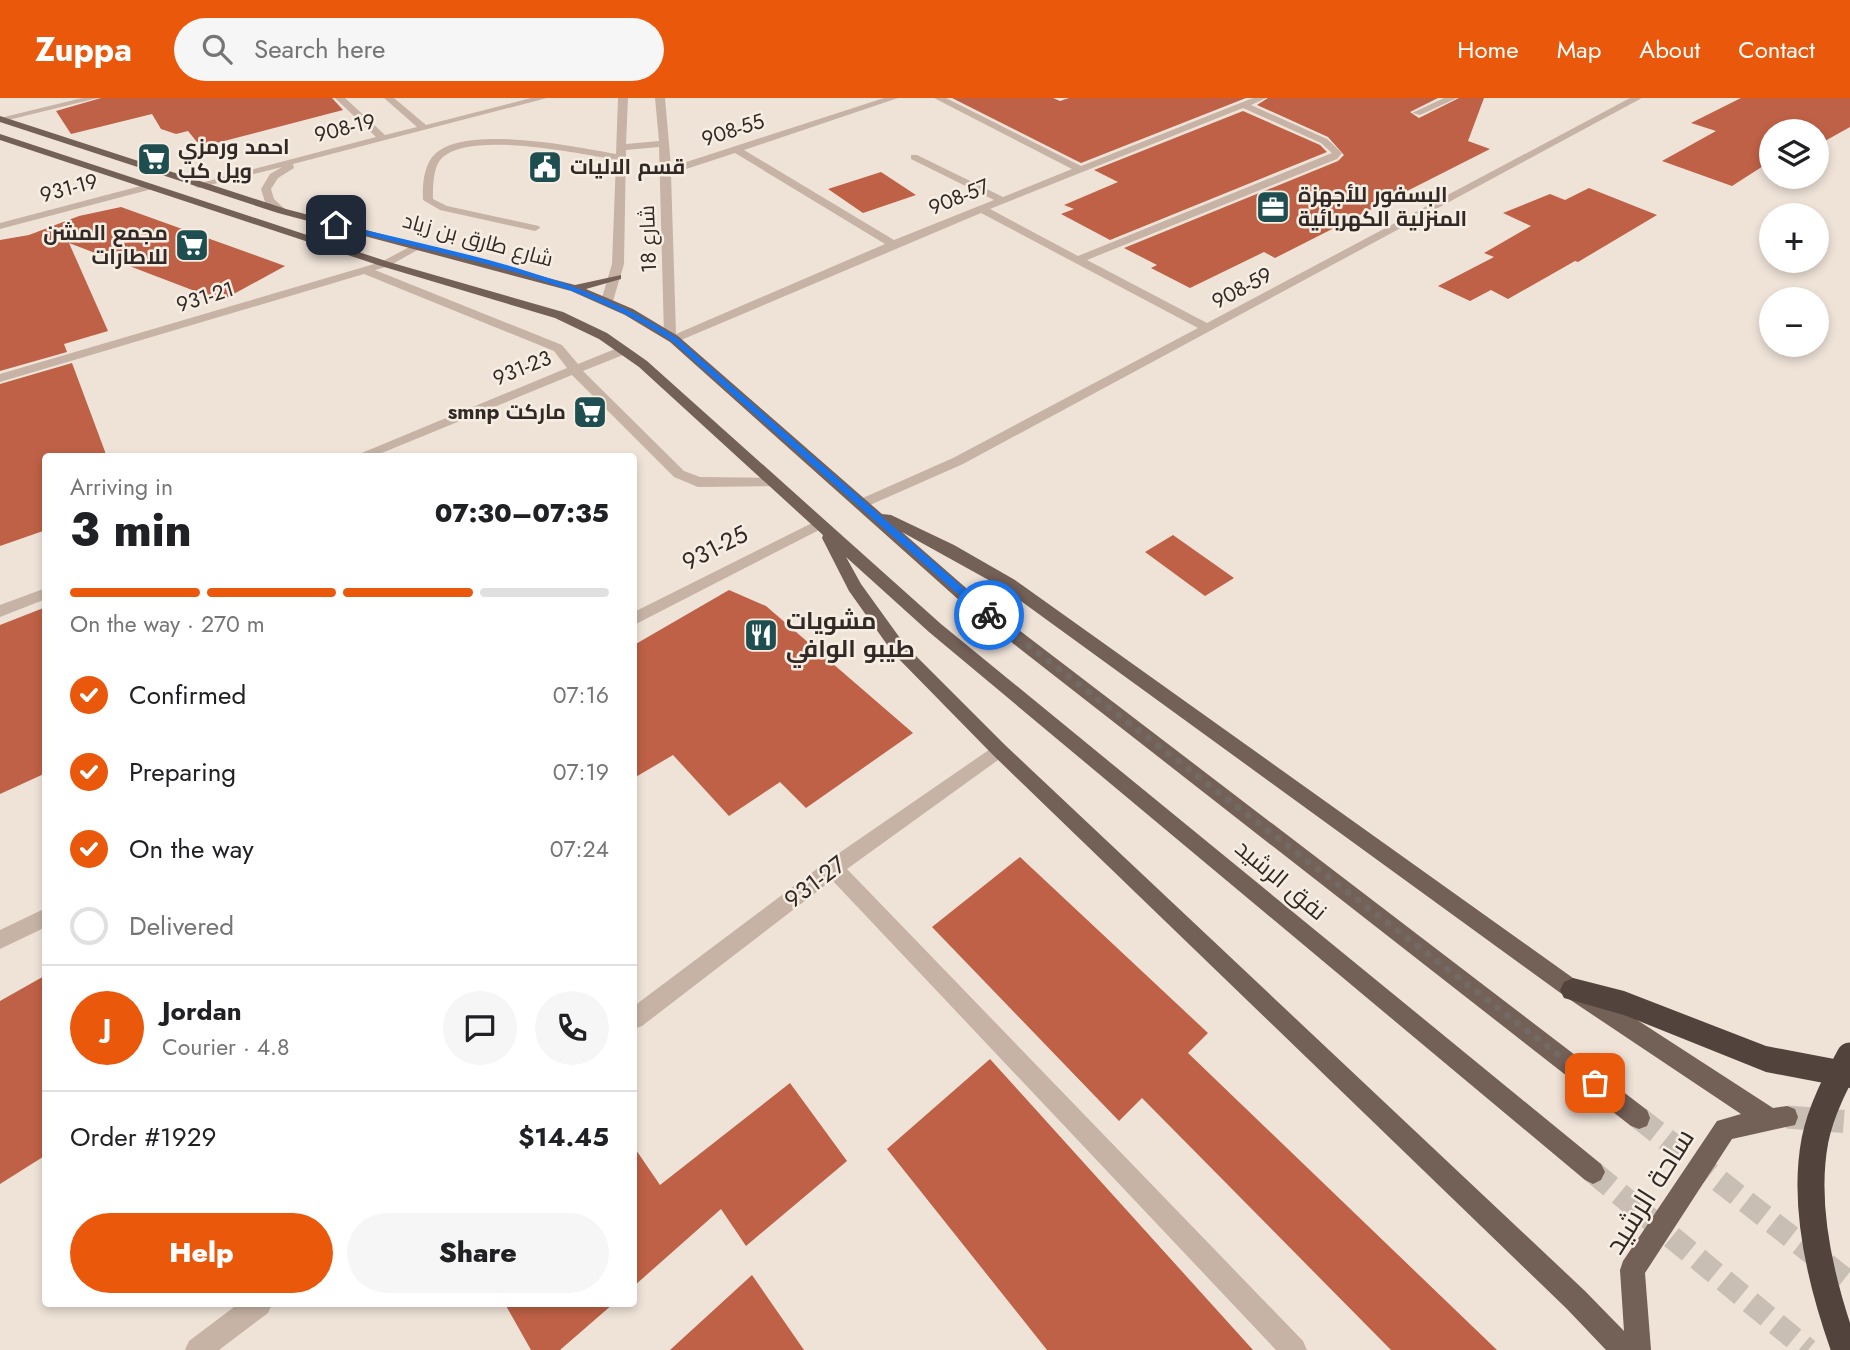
<!DOCTYPE html>
<meta charset="utf-8">
<style>
body{margin:0;font-family:Jost,Cairo,sans-serif;background:#f6f6f6;color:#202124;height:100vh;display:flex;flex-direction:column;font-size:26px;white-space:nowrap}
*{box-sizing:border-box;margin:0}
p{font-size:23px;color:#757577}
.icon{flex:none;width:38px;height:38px;fill:none;stroke:currentColor;stroke-width:2;stroke-linecap:round;stroke-linejoin:round}
.map{position:relative;flex:1;overflow:hidden}
.drawer{position:absolute;left:42px;top:355px;width:595px;height:854px;display:flex;flex-direction:column;background:#fff;border-radius:7px;box-shadow:0 4px 10px #0003}
.drawer>*{flex:none}
.tools{position:absolute;left:1759px;top:21px;display:grid;gap:14px}
.tools a{display:grid;place-items:center;width:70px;height:70px;border-radius:50%;background:#fff;box-shadow:0 4px 10px #0003;font-size:35px}
.pin{position:absolute;display:grid;place-items:center;width:60px;height:60px;color:#fff;margin:-30px;border-radius:14px;box-shadow:0 4px 10px #0006}
.courier{position:absolute;display:grid;place-items:center;width:70px;height:70px;margin:-35px;border:5px solid #1a73e8;border-radius:50%;background:#fff;color:#222;box-shadow:0 2px 9px #0007}
.summary em{font-style:normal;font-weight:800}
.summary div{display:flex;flex-direction:column-reverse}
.summary{display:flex;align-items:center;justify-content:space-between;height:119px;padding:0 28px}
h1{font-size:46px;font-weight:800;line-height:52px}
.bar{display:grid;grid-template-columns:repeat(4,1fr);gap:10px 7px;align-content:center;height:84px;padding:0 28px}
.bar i{height:9px;border-radius:5px;background:#e0e0e0}
.bar .on{background:#ea580c}
.bar p{grid-column:span 4}
.line{display:flex;align-items:center;gap:18px;padding:0 28px;border-top:2px solid #e0e0e0}
.line div{flex:1}
.round{display:grid;place-items:center;flex:none;width:74px;height:74px;border-radius:37px;background:#f6f6f6}
ol{padding:0 28px;list-style:none}
li{display:flex;align-items:center;gap:21px;height:77px}
li p{margin-inline-start:auto}
li .icon{padding:7px;border-radius:50%;background:#ea580c;color:#fff;stroke-width:4}
li:last-child{color:#757577}
li i{width:38px;height:38px;border:4px solid #e0e0e0;border-radius:50%}
.cta{display:flex;gap:14px;margin-top:auto;padding:14px 28px}
.cta a{flex:1;height:80px;border-radius:42px;background:#ea580c;color:#fff;font-size:28px;font-weight:800;line-height:80px;text-align:center}
.cta a+a{background:#f6f6f6;color:#202124}
header{display:flex;align-items:center;gap:42px;box-sizing:border-box;height:98px;padding:0 35px;background:#ea580c;color:#fff}
header strong{font-size:33px}
nav{display:flex;gap:38px;margin-inline-start:auto;font-size:24px}
.search{width:490px;height:63px;background:#f6f6f6;display:flex;align-items:center;gap:18px;box-sizing:border-box;padding:0 24px;border-radius:38px;color:#757577;font-size:26px}
.map>svg:first-child{display:block}
.building{fill:#be6146}
.lines{fill:none;stroke-linecap:round;stroke-linejoin:round}
.major-tunnel{stroke:#c9beb4;stroke-width:23;stroke-dasharray:23 11;stroke-linecap:butt}
.minor{fill:#c6b3a5;fill-rule:evenodd}
.major{fill:#736057;fill-rule:evenodd}
.highway{fill:#52433d;fill-rule:evenodd}
.highway-bridge{stroke:#52433d;stroke-width:27}
.route{fill:#1a73e8}
.done{stroke:#746a64;stroke-width:7;stroke-dasharray:0 12.6}
.labels{text-anchor:middle;stroke-width:5;stroke-linejoin:round;paint-order:stroke}
.far-street-label{font-size:21px;fill:#322926;stroke:#f7eee3}
.far-poi-label{font-size:21px;font-weight:bold;fill:#322926;stroke:#f7eee3;text-anchor:start}
.street-label{font-size:24px;fill:#322926;stroke:#f7eee3}
.poi-label{font-size:24px;font-weight:bold;fill:#322926;stroke:#f7eee3;text-anchor:start}
.near-street-label{font-size:28px;fill:#322926;stroke:#f7eee3}
</style>
<header>
<strong>Zuppa</strong>
<div class="search"><svg class="icon" aria-label="search" viewBox="0 0 24 24"><circle cx="10" cy="10" r="6"/><path d="M15 15l6 6"/></svg>Search here</div>
<nav><a>Home</a><a>Map</a><a>About</a><a>Contact</a></nav>
</header>
<div class="map">
<svg width="1850" height="1252" viewBox="0 0 1850 1252">
<rect width="100%" height="100%" fill="#efe3d8"/>
<!-- building -->
<path class="building" d="M 101,0 L 332,0 L 343,12 L 201,49 L 188,33 L 176,36 L 161,31 L 152,16 L 71,36 L 56,13 Z
M 952,0 L 1053,0 L 1060,3 L 1069,0 L 1246,0 L 1081,65 Z
M 1268,0 L 1438,0 L 1410,14 L 1419,20 L 1459,0 L 1484,0 L 1468,43 L 1490,51 L 1275,160 L 1264,154 L 1190,190 L 1151,170 L 1157,167 L 1124,150 L 1338,63 L 1344,57 L 1328,39 L 1257,7 Z
M 1741,0 L 1850,0 L 1850,29 L 1816,48 L 1816,33 L 1771,33 L 1771,63 L 1732,88 L 1662,63 L 1716,33 L 1691,25 Z
M 1243,13 L 1320,47 L 1327,54 L 1110,142 L 1061,116 L 1074,111 L 1064,107 L 1118,84 L 1094,72 Z
M 881,74 L 916,97 L 863,115 L 828,91 Z
M 1589,90 L 1657,117 L 1578,164 L 1575,163 L 1508,201 L 1491,192 L 1470,203 L 1438,188 L 1494,159 L 1484,155 L 1531,128 L 1503,115 L 1550,96 L 1565,102 Z
M 121,109 L 285,168 L 221,203 L 69,145 L 108,233 L 64,246 L 67,254 L 0,273 L 0,142 L 29,137 L 79,118 Z
M 72,265 L 107,359 L 46,359 L 46,432 L 0,448 L 0,286 Z
M 1173,437 L 1234,480 L 1205,498 L 1145,454 Z
M 729,492 L 766,508 L 913,635 L 806,710 L 780,684 L 729,718 L 673,657 L 634,680 L 634,547 Z
M 46,509 L 46,675 L 0,696 L 0,527 Z
M 1020,759 L 1208,935 L 1188,955 L 1497,1252 L 1391,1252 L 1142,1000 L 1119,1023 L 932,829 Z
M 46,877 L 46,1057 L 0,1086 L 0,903 Z
M 990,961 L 1253,1252 L 1047,1252 L 887,1051 Z
M 790,985 L 847,1063 L 746,1148 L 721,1111 L 634,1188 L 634,1049 L 660,1087 Z
M 752,1177 L 804,1252 L 670,1252 Z
M 505,1206 L 613,1206 L 560,1252 L 531,1252 Z"/>
<g class="lines">
<!-- major-tunnel -->
<path class="major-tunnel" d="M 1787,1019 L 1850,1024
M 1639,1020 L 1850,1185
M 1593,1074 L 1808,1252"/>
<!-- minor -->
<path class="minor" d="M 82,0 L 98,0 L 0,24 L 0,20 Z
M 335,0 L 345,0 L 385,37 L 417,29 L 384,0 L 394,0 L 426,27 L 531,0 L 547,0 L 293,66 L 294,70 L 278,80 L 271,91 L 274,101 L 287,113 L 282,116 L 265,104 L 261,91 L 270,76 L 282,69 L 198,90 L 193,87 L 376,39 Z
M 618,0 L 628,0 L 626,46 L 659,43 L 655,0 L 665,0 L 671,69 L 884,0 L 898,0 L 744,52 L 894,142 L 994,102 L 911,61 L 911,57 L 917,57 L 1003,99 L 1072,71 L 934,0 L 946,0 L 1081,68 L 1253,0 L 1266,0 L 1251,7 L 1327,41 L 1342,55 L 1337,61 L 1087,162 L 1207,225 L 1630,0 L 1642,0 L 963,366 L 861,411 L 854,406 L 856,403 L 953,360 L 1198,230 L 981,115 L 674,245 L 664,238 L 659,49 L 626,52 L 624,166 L 613,203 L 607,207 L 601,203 L 612,166 L 616,62 C 579,55 472,33 443,59 C 433,67 433,88 433,101 L 447,108 L 539,128 L 540,130 L 535,133 L 440,112 L 423,102 C 422,87 424,66 435,56 C 466,26 577,49 616,56 ZM 1243,10 L 1321,45 L 1332,55 L 1078,158 L 990,111 ZM 735,55 L 885,146 L 676,236 L 671,76 Z
M 1444,0 L 1457,0 L 1420,17 L 1412,15 Z
M 148,86 L 153,89 L 152,91 L 0,131 L 0,125 Z
M 417,145 L 423,148 L 421,150 L 389,168 L 375,172 L 562,247 L 578,266 L 620,249 L 628,249 L 628,255 L 583,273 L 684,373 L 700,379 L 775,380 L 782,385 L 780,388 L 698,389 L 674,379 L 572,277 L 372,359 L 352,359 L 567,270 L 554,253 L 364,176 L 0,284 L 0,276 L 381,164 Z
M 820,421 L 825,423 L 825,429 L 634,527 L 634,514 Z
M 46,490 L 46,501 L 0,519 L 0,507 Z
M 999,645 L 1005,647 L 1008,652 L 1005,657 L 847,771 L 1303,1243 L 1307,1252 L 1276,1252 L 832,782 L 642,928 L 634,931 L 634,908 L 826,764 Z
M 46,810 L 46,829 L 0,851 L 0,832 Z
M 238,1206 L 272,1206 L 268,1215 L 219,1252 L 185,1252 L 189,1243 Z"/>
<!-- major -->
<path class="major" d="M 0,18 L 286,111 L 575,187 L 621,177 L 621,181 L 586,191 L 633,211 L 678,238 L 882,416 L 891,417 L 954,447 L 1015,482 L 1580,885 L 1773,1010 L 1787,1008 L 1795,1011 L 1798,1019 L 1795,1027 L 1732,1041 L 1645,1175 L 1651,1252 L 1606,1252 L 1567,1211 L 993,657 L 893,555 L 849,493 L 822,440 L 823,437 L 639,269 L 599,241 L 555,220 L 381,168 L 0,42 L 0,36 L 389,164 L 563,214 L 607,235 L 647,263 L 941,526 L 1601,1066 L 1605,1074 L 1601,1082 L 1593,1086 L 1585,1082 L 929,534 L 846,459 L 861,486 L 905,547 L 1005,647 L 1585,1193 L 1624,1233 L 1620,1172 L 1623,1163 L 1717,1023 L 1741,1016 L 1566,899 L 1003,490 L 902,434 L 981,503 L 1647,1012 L 1650,1020 L 1647,1028 L 1639,1031 L 1631,1028 L 969,511 L 670,244 L 625,217 L 571,193 L 278,115 L 0,24 Z"/>
<!-- highway -->
<path class="highway" d="M 1573,880 L 1624,893 L 1766,948 L 1850,964 L 1850,990 L 1766,974 L 1624,917 L 1564,900 L 1560,892 L 1564,884 Z"/>
<!-- highway-bridge -->
<path class="highway-bridge" d="M 1845,1252 C 1822,1188 1802,1110 1815,1042 C 1821,1012 1836,984 1850,958"/>
</g>
<!-- route -->
<path class="route" d="M 336,125 C 452,154 576,174 677,240 L 992,515 L 992,520 L 985,520 L 672,243 C 572,177 448,158 334,129 Z"/>
<g class="lines">
<!-- done -->
<path class="done" d="M 989,517 L 1595,985"/>
</g>
<!-- icons -->
<defs>
<g id="supermarket-square" transform="scale(1.75)"><rect x="-9" y="-9" width="18" height="18" rx="4" fill="#1e4e50" stroke="#f7eee3"/><path d="M-6-5.5h2.5l.6 2H6L4.5 2H-2.5L-4.4-4H-6ZM-1.5 3.2a1.3 1.3 0 1 0 .1 0ZM3 3.2a1.3 1.3 0 1 0 .1 0Z" fill="#fff"/></g>
<g id="civic-square" transform="scale(1.75)"><rect x="-9" y="-9" width="18" height="18" rx="4" fill="#1e4e50" stroke="#f7eee3"/><path d="M-.6-6.5H3V-4.5H.6V-3L4-1V1h2V6H-6V1h2V-1L-.6-3ZM-1.2 2.5V6h2.4V2.5Z" fill="#fff"/></g>
<g id="office-square" transform="scale(1.75)"><rect x="-9" y="-9" width="18" height="18" rx="4" fill="#1e4e50" stroke="#f7eee3"/><path d="M-6-3h4V-5.5h4V-3h4V5H-6ZM-1-4.5V-3h2v-1.5ZM-6 0V1H6V0Z" fill="#fff"/></g>
<g id="restaurant-square" transform="scale(1.75)"><rect x="-9" y="-9" width="18" height="18" rx="4" fill="#1e4e50" stroke="#f7eee3"/><path d="M-5-6h1v4h1v-4h1v4h1v-4h1v5L-1.5 .5V6h-2V.5L-5-1ZM5-6V6H3V1.5H1.5Q1.5-4 5-6Z" fill="#fff"/></g>
</defs>
<g fill-rule="evenodd">
<use href="#supermarket-square" x="154" y="61"/>
<use href="#civic-square" x="545" y="69"/>
<use href="#office-square" x="1273" y="109"/>
<use href="#supermarket-square" x="192" y="147"/>
<use href="#supermarket-square" x="590" y="314"/>
<use href="#restaurant-square" x="761" y="537"/>
</g>
<g class="labels">
<!-- far-street labels -->
<g class="far-street-label">
<text transform="translate(345 30) rotate(-14)" y="7">908-19</text>
<text transform="translate(733 32) rotate(-18)" y="7">908-55</text>
<text transform="translate(69 90) rotate(-15)" y="7">931-19</text>
<text transform="translate(959 99) rotate(-22)" y="7">908-57</text>
<text transform="translate(648 141) rotate(-92)" y="7">شارع 18</text>
<text transform="translate(478 142) rotate(15)" y="7">شارع طارق بن زياد</text>
<text transform="translate(1242 190) rotate(-28)" y="7">908-59</text>
<text transform="translate(205 199) rotate(-17)" y="7">931-21</text>
<text transform="translate(522 270) rotate(-22)" y="7">931-23</text>
</g>
<!-- far-poi labels -->
<g class="far-poi-label">
<text x="178" y="56">احمد ورمزي<tspan x="178" dy="24">ويل كب</tspan></text>
<text x="570" y="76">قسم الاليات</text>
<text x="1298" y="104">البسفور للأجهزة<tspan x="1298" dy="24">المنزلية الكهربائية</tspan></text>
<text x="168" y="142" text-anchor="end">مجمع المشن<tspan x="168" dy="24">للاطارات</tspan></text>
<text x="566" y="321" text-anchor="end">smnp ماركت</text>
</g>
<!-- street labels -->
<g class="street-label">
<text transform="translate(715 450) rotate(-27)" y="8">931-25</text>
<text transform="translate(1281 782) rotate(40)" y="8">نفق الرشيد</text>
<text transform="translate(815 784) rotate(-37)" y="8">931-27</text>
</g>
<!-- poi labels -->
<g class="poi-label">
<text x="786" y="531">مشويات<tspan x="786" dy="28">طيبو الوافي</tspan></text>
</g>
<!-- near-street labels -->
<g class="near-street-label">
<text transform="translate(1649 1093) rotate(-58)" y="10">ساحة الرشيد</text>
</g>
</g>
</svg>
<div class="tools">
<a><svg class="icon" aria-label="layers" viewBox="0 0 24 24"><path d="M12 4l9 5-9 5-9-5zM3 14l9 5 9-5"/></svg></a>
<a>+</a>
<a>−</a>
</div>
<div class="pin" style="left:1595px;top:985px;background:#ea580c"><svg class="icon" aria-label="bag" viewBox="0 0 24 24"><path d="M5 8h14l-1 12H6zM9 8a3 3 0 0 1 6 0"/></svg></div>
<div class="pin" style="left:336px;top:127px;background:#1f2937"><svg class="icon" aria-label="home" viewBox="0 0 24 24"><path d="M3 11l9-7 9 7M6 9v11h12V9"/></svg></div>
<div class="courier" style="left:989px;top:517px"><svg class="icon" aria-label="bike" viewBox="0 0 24 24"><circle cx="6" cy="16" r="4"/><circle cx="18" cy="16" r="4"/><path d="M6 16l4-8h5l3 8M10 8l3 8H6M13 5h3"/></svg></div>
<section class="drawer">
<div class="summary"><div><h1>3 min</h1><p>Arriving in</p></div><em>07:30–07:35</em></div>
<div class="bar"><i class="on"></i><i class="on"></i><i class="on"></i><i></i><p>On the way · 270 m</p></div>
<ol>
<li><svg class="icon" aria-label="check" viewBox="0 0 24 24"><path d="M5 12l5 5 9-10"/></svg>Confirmed<p>07:16</p></li>
<li><svg class="icon" aria-label="check" viewBox="0 0 24 24"><path d="M5 12l5 5 9-10"/></svg>Preparing<p>07:19</p></li>
<li><svg class="icon" aria-label="check" viewBox="0 0 24 24"><path d="M5 12l5 5 9-10"/></svg>On the way<p>07:24</p></li>
<li><i></i>Delivered</li>
</ol>
<div class="line" style="height:126px"><b class="round" style="background:#ea580c;color:#fff">J</b><div><b>Jordan</b><p>Courier · 4.8</p></div><a class="round"><svg class="icon" aria-label="chat" viewBox="0 0 24 24"><path d="M4 5h16v11H9l-5 4z"/></svg></a><a class="round"><svg class="icon" aria-label="phone" viewBox="0 0 24 24"><path d="M5 4h4l2 5-3 2q2 4 5 5l2-3 5 2v4C11 20 4 13 5 4z"/></svg></a></div>
<div class="line" style="height:91px"><div>Order #1929</div><b>$14.45</b></div>
<div class="cta"><a>Help</a><a>Share</a></div>
</section>
</div>
